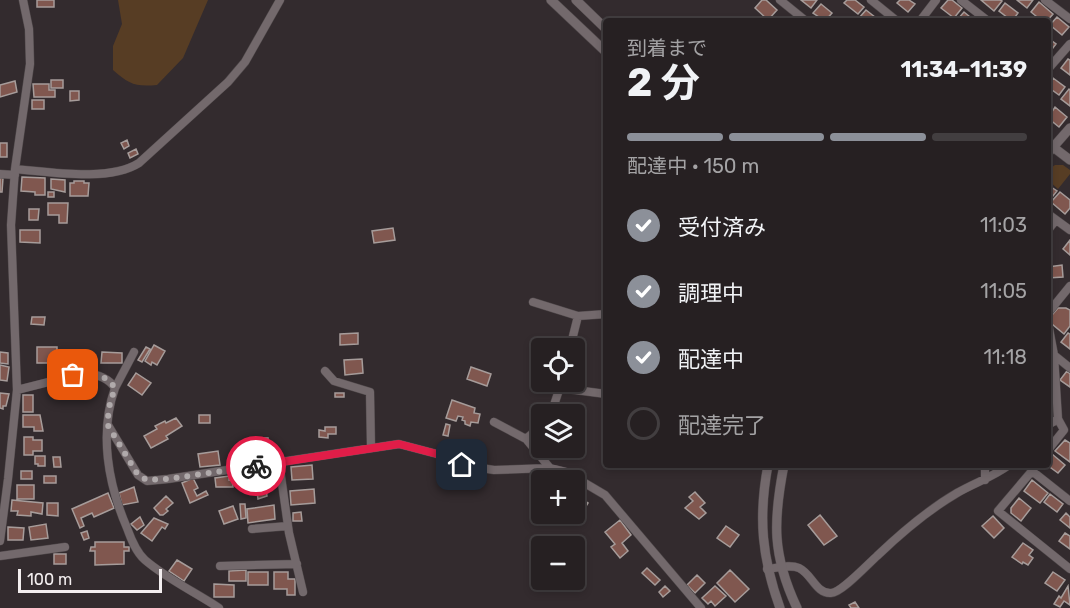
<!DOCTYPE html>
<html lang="ja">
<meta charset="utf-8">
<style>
body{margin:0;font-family:Rubik,"Noto Sans JP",sans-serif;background:#2e282a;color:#f1f3f6;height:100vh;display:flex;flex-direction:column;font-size:22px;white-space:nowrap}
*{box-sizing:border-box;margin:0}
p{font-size:20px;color:#a4a3a5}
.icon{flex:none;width:33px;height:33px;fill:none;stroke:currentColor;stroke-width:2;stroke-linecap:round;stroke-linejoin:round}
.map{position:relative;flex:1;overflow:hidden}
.sheet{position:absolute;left:603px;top:18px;width:448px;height:450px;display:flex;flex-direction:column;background:#262022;border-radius:6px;box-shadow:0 3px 9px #0003,0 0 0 2px #423e40}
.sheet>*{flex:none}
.controls{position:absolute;left:531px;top:338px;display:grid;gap:12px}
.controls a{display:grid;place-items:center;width:54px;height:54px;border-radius:6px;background:#262022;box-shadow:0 3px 9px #0003,0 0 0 2px #423e40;font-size:30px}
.scale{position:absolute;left:18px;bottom:15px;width:144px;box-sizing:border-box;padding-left:6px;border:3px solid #f3eeef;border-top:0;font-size:16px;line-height:21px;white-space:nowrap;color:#f3eeef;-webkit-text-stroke:4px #332b2e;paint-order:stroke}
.pin{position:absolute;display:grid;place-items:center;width:51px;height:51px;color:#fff;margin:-26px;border-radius:12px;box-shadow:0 3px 9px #0006}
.courier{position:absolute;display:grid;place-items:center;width:60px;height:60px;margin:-30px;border:4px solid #e11d48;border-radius:50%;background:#fff;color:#222;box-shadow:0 2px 8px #0007}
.summary em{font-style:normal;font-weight:700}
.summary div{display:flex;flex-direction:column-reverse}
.summary{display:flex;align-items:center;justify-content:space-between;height:102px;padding:0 24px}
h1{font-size:39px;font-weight:700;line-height:45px}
.bar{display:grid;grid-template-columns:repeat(4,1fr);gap:9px 6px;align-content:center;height:72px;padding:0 24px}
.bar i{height:8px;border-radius:4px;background:#423e40}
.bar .current{background:#8c9099}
.bar p{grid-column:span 4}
ol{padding:0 24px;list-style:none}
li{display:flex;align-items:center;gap:18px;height:66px}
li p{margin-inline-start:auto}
li .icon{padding:6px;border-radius:50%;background:#8c9099;color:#fff;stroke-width:4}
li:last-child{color:#a4a3a5}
li i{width:33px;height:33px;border:3px solid #423e40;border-radius:50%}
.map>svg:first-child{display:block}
.green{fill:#573d24}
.building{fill:#80574f;stroke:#a69c9a;stroke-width:1.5}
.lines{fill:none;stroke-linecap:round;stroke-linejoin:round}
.minor-casing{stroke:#4f484a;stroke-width:9}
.tertiary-casing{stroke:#4f484a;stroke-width:10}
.minor{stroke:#73696c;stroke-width:8}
.tertiary{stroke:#73696c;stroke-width:9}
.done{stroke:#b0aaab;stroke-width:6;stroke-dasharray:0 10.8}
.route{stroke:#e11d48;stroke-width:8}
</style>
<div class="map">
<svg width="1070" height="608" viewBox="0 0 1070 608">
<rect width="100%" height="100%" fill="#332b2e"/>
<!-- green -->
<path class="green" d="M 118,0 L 208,0 L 183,58 L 157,85 C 135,87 129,84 113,70 L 113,46 L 122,24 Z
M 1055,165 L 1063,165 L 1070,170 L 1070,174 L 1058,189 L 1049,181 L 1049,169 Z"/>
<!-- building -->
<path class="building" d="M 37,0 L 54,0 L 54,7 L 37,7 Z
M 762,0 L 766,0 L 777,10 L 768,20 L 755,8 Z
M 801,0 L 817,0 L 811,8 Z
M 847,0 L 855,0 L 864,7 L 858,14 L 844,3 Z
M 900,0 L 909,0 L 915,4 L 908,12 L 897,3 Z
M 948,0 L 952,0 L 962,8 L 954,18 L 941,8 Z
M 981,0 L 1000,0 L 1002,1 L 994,11 Z
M 1017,0 L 1033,0 L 1027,8 Z
M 1039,2 L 1053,14 L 1047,21 L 1042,21 L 1031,12 Z
M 1005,3 L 1018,13 L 1012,21 L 999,11 Z
M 821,4 L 832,13 L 825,21 L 813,13 Z
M 866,10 L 880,21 L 863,21 L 859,18 Z
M 964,12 L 975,21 L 957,20 Z
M 1057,17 L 1069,27 L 1062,35 L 1050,25 Z
M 1048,38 L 1056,44 L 1049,53 L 1048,52 Z
M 1068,59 L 1070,60 L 1070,75 L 1061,68 Z
M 1053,78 L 1065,87 L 1059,95 L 1048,87 Z
M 51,80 L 63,80 L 63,88 L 51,88 Z
M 15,81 L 17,92 L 0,97 L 0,85 Z
M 33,84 L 49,84 L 49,90 L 55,90 L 55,97 L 34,97 Z
M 1069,89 L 1070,90 L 1070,106 L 1061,99 Z
M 70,91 L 79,91 L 79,100 L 70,101 Z
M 32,100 L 44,100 L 44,109 L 32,109 Z
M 1055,107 L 1067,117 L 1059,127 L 1048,118 Z
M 127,140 L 129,146 L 124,149 L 121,143 Z
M 0,143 L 7,143 L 7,157 L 0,157 Z
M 136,149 L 138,154 L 130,158 L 128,153 Z
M 22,177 L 45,178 L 45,195 L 35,195 L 35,192 L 21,191 Z
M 0,178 L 3,178 L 2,192 L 0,192 Z
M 51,179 L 65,180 L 65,192 L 51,189 Z
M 74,181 L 84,181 L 84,183 L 89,183 L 88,196 L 70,196 L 70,183 L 74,183 Z
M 1048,185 L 1057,191 L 1049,201 L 1048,200 Z
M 48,192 L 54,192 L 54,197 L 48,197 Z
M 1060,192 L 1070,200 L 1070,208 L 1065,214 L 1051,202 Z
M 48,203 L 68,203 L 67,223 L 59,223 L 59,215 L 48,215 Z
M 29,209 L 39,209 L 38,220 L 29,220 Z
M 393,228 L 395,240 L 374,243 L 372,231 Z
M 20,230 L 40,230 L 40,243 L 20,242 Z
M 1070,240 L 1070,255 L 1063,249 Z
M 1062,265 L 1063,277 L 1048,278 L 1048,267 Z
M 1058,308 L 1066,308 L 1070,310 L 1070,326 L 1064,334 L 1052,324 L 1051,316 Z
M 32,317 L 45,317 L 44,325 L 31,324 Z
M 358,333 L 358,344 L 340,345 L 340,334 Z
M 1068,333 L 1070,334 L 1070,349 L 1061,342 Z
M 154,345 L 165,351 L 157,365 L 152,362 L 151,365 L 145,361 Z
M 37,347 L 57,347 L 57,363 L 37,363 Z
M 146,347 L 150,349 L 142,362 L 138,360 Z
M 0,352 L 8,353 L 8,364 L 0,363 Z
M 102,352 L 122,353 L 122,363 L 101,363 Z
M 362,359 L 363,373 L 345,375 L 344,360 Z
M 0,365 L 9,367 L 7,381 L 0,380 Z
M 471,367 L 491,374 L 487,386 L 467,379 Z
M 1067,371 L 1070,374 L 1070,387 L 1060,380 Z
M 136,373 L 151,383 L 142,395 L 128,385 Z
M 0,393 L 9,394 L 6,406 L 3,406 L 3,409 L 0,408 Z
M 335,393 L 344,393 L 344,397 L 335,397 Z
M 23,395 L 33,395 L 33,412 L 23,412 Z
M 452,400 L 475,408 L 474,413 L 480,414 L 478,423 L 471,422 L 470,426 L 465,424 L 465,421 L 462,420 L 463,417 L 458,416 L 456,421 L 446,418 Z
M 23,415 L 40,415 L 43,431 L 34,431 L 34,427 L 23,427 Z
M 199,415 L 210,415 L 210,423 L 199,423 Z
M 176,418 L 182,426 L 166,436 L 168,439 L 151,448 L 144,436 L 157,429 L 155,426 L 165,421 L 166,423 Z
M 446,424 L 450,425 L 448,436 L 443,435 Z
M 325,427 L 336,427 L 336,434 L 328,434 L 328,438 L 319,437 L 319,430 L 325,431 Z
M 24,437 L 33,437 L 33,440 L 42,440 L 42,451 L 33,451 L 33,455 L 24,455 Z
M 260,438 L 268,438 L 268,447 L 260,447 Z
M 1065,440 L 1070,443 L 1070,462 L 1055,451 Z
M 542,445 L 542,447 L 563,447 L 549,459 L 539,447 Z
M 218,451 L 220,465 L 200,467 L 198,454 Z
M 1052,454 L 1065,465 L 1058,473 L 1047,465 L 1048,458 Z
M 35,456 L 45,456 L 45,466 L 38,466 L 38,464 L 35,464 Z
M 53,457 L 60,457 L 61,467 L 54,467 Z
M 312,465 L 313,479 L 292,480 L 291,467 Z
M 272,470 L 272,472 L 276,472 L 276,481 L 259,483 L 258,471 Z
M 21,471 L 32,471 L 32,479 L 21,479 Z
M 252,472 L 253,483 L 236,486 L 234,474 Z
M 44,476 L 56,476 L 56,483 L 44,483 Z
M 229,476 L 229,480 L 232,479 L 233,487 L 216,487 L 215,478 Z
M 193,478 L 198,488 L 194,490 L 197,496 L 206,491 L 208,495 L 190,503 L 182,483 Z
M 1032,480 L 1048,493 L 1040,503 L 1024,491 Z
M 265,484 L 267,496 L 258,499 L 256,485 Z
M 574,484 L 585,491 L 580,498 L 588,503 L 585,508 L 574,500 Z
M 17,485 L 34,485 L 34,499 L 17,499 Z
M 134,487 L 138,502 L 122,505 L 119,493 Z
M 314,489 L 315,503 L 291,505 L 290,491 Z
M 695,492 L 705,503 L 700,507 L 706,513 L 699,519 L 685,508 L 693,501 L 689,497 Z
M 108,493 L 114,508 L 94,517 L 92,513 L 81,518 L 84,526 L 80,528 L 72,509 Z
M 1050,494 L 1063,504 L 1057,512 L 1044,502 Z
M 166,496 L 173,503 L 166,509 L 168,511 L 163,515 L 160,515 L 154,508 Z
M 1019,498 L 1031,508 L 1021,521 L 1011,513 L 1011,508 Z
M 12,500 L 43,503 L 42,514 L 31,512 L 31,516 L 17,515 L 18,511 L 11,511 Z
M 47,503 L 58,503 L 58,516 L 47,515 Z
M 240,504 L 245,504 L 246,518 L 241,519 Z
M 274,505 L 275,519 L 248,523 L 247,509 Z
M 233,506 L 238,519 L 224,524 L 219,511 Z
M 301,512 L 302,521 L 293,521 L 293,513 Z
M 1066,513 L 1070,517 L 1070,528 L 1060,520 Z
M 820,515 L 837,536 L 824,545 L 808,525 Z
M 993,516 L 1004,528 L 994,538 L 982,526 Z
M 140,517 L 144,525 L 137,530 L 131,524 Z
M 154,518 L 168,524 L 165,529 L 162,527 L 152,541 L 141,533 Z
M 620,520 L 631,535 L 622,543 L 628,551 L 620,558 L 611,547 L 615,544 L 605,532 Z
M 46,524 L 48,538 L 31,540 L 29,527 Z
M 726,526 L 739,535 L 730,547 L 717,538 Z
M 8,527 L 24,528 L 23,540 L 8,540 Z
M 87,531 L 89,538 L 84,540 L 81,533 Z
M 1065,533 L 1070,536 L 1070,549 L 1059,541 Z
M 95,542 L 124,542 L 124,547 L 129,547 L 129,551 L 124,551 L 124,564 L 95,565 L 95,551 L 90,551 L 91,547 L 95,547 Z
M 1023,543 L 1033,550 L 1029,555 L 1033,558 L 1028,565 L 1023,562 L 1022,564 L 1012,557 Z
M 54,554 L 66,554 L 66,564 L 54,564 Z
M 177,560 L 192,569 L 184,581 L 169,571 Z
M 647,568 L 660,580 L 655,585 L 642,573 Z
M 246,570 L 246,581 L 229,581 L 229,571 Z
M 730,570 L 749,589 L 735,602 L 717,583 Z
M 248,572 L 268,572 L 268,585 L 248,585 Z
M 274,572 L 288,572 L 288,579 L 295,579 L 295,595 L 287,595 L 287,589 L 274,589 Z
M 1053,572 L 1065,580 L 1057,591 L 1045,583 Z
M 697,575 L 705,583 L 695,593 L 687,585 Z
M 214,584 L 234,585 L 234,597 L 214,597 Z
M 665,586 L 670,591 L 663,597 L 659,592 Z
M 715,586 L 726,596 L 715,606 L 711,601 L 708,604 L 702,598 Z
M 1068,586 L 1070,605 L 1064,601 L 1060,607 L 1054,604 L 1059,596 L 1061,598 Z
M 855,602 L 859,608 L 851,608 L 849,605 Z"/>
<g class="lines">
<!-- minor casing -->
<g class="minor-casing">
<path id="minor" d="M 23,0 L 29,29 L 30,64 L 15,169 L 11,225 L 17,390 L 84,373 C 96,374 108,377 115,388 C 99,433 108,484 127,528 C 131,539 136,552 145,560 C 167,579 195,592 219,608
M 780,0 L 806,21
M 871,0 L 897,21
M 961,0 L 988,21
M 1045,0 L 1070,19
M 920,21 L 936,0
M 1048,69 L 1070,44
M 15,169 C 51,172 109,182 139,163 L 228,82 L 245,62 L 280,0
M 0,174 L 15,175
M 1048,214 L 1070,230
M 1048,230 L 1056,220
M 533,302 L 578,316
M 1048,313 L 1070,286
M 1048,323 L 1054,355 L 1058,419 L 1064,430 L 1048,450
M 570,348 L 578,316 L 606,314
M 1054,355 L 1070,368
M 325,371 L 334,381 L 370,392 L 371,447
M 115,388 L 134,352
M 560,388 L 606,394
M 551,414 L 562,381
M 494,422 L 526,439
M 108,425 L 138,475 L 147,481 L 168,479 L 399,444 L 437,454 L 462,465 L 494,470 L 550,468 L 566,472 L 605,495 L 701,608
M 542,425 L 526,439 L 550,468
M 1048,425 L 1058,419
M 279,462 L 289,533 L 303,592
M 985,465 L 985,480
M 1037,465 L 998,511 L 1070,569
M 1032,471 L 1070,501
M 252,529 L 288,526
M 0,541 L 8,479 L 17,390
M 0,556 L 65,547
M 220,566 L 297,564
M 767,569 C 777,568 790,564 799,568 C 812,574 816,594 831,593 C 841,593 868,564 877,556 C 901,533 928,510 957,493 C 974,483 993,477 1009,465"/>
</g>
<!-- tertiary casing -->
<g class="tertiary-casing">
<path id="tertiary" d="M 551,0 L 606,52
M 576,0 L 606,29
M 1053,147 L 1070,160
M 1048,153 L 1070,128
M 768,465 C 758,518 762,558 780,608
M 784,465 C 773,521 772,555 797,608"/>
</g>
<!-- minor -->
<use href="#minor" class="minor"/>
<!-- tertiary -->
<use href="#tertiary" class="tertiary"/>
</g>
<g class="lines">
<!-- done -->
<path class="done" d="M 73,375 C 89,372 105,373 115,388 L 110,403 L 107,424 L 138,475 L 147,480 L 168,479 L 256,466"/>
<!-- route -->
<path class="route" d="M 256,466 L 399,444 L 437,454 L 462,465"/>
</g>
</svg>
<div class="controls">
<a><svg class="icon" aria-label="locate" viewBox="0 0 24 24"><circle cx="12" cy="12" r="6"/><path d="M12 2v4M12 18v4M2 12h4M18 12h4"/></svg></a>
<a><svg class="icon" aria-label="layers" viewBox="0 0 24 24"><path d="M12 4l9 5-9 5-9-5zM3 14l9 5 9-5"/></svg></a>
<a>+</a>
<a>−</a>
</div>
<div class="scale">100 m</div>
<div class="pin" style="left:73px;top:375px;background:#ea580c"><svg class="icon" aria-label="bag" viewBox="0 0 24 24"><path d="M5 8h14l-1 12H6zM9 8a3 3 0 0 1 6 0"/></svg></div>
<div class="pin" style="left:462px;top:465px;background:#1f2937"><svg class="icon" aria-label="home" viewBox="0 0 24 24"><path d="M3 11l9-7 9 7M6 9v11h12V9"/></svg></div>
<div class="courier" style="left:256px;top:466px"><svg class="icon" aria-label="bike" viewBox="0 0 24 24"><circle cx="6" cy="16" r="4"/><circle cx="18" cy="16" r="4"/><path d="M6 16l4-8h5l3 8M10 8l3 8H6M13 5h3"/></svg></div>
<section class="sheet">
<div class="summary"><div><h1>2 分</h1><p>到着まで</p></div><em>11:34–11:39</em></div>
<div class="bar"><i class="current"></i><i class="current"></i><i class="current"></i><i></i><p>配達中 · 150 m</p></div>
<ol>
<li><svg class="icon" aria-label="check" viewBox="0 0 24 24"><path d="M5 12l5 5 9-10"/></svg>受付済み<p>11:03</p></li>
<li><svg class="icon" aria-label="check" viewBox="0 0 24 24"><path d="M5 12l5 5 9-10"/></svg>調理中<p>11:05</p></li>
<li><svg class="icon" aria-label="check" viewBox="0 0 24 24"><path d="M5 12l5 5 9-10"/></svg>配達中<p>11:18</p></li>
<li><i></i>配達完了</li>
</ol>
</section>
</div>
